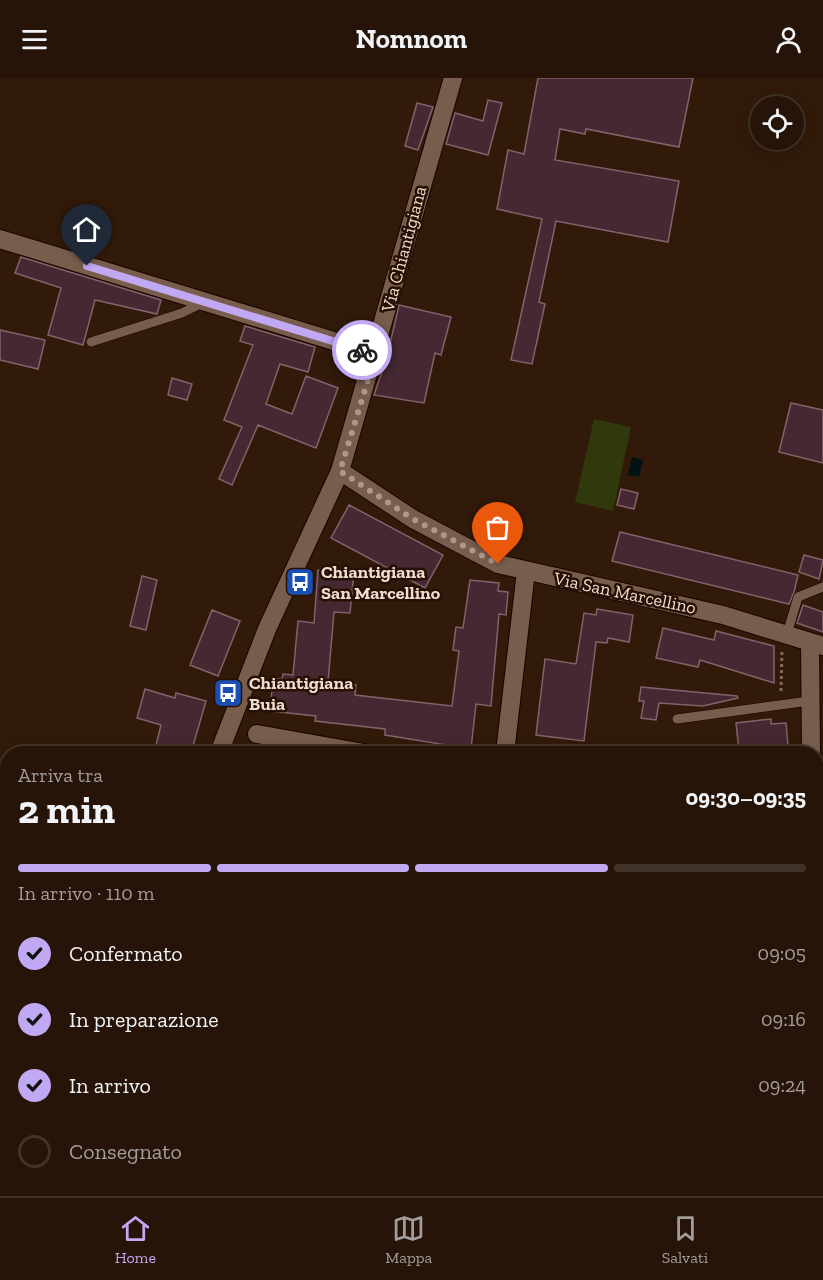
<!DOCTYPE html>
<html lang="it">
<meta charset="utf-8">
<style>
body{margin:0;font-family:"Zilla Slab",serif;background:#312115;color:#f1f3f6;height:100vh;display:flex;flex-direction:column;font-size:22px;white-space:nowrap}
*{box-sizing:border-box;margin:0}
p{font-size:20px;color:#a39e9b}
.icon{flex:none;width:33px;height:33px;fill:none;stroke:currentColor;stroke-width:2;stroke-linecap:round;stroke-linejoin:round}
.map{position:relative;flex:1;overflow:hidden}
.panel{position:absolute;left:0px;top:668px;width:824px;height:452px;display:flex;flex-direction:column;background:#251407;border-radius:24px 24px 0 0;box-shadow:0 3px 15px #0003,0 0 0 2px #423328}
.panel>*{flex:none}
.controls{position:absolute;left:750px;top:18px;display:grid;gap:12px}
.controls a{display:grid;place-items:center;width:54px;height:54px;border-radius:50%;background:#251407;box-shadow:0 3px 15px #0003,0 0 0 2px #423328;font-size:30px}
.pin{position:absolute;display:grid;place-items:center;width:51px;height:51px;color:#fff;margin:-62px -26px;border-radius:50% 50% 50% 0;rotate:-45deg;box-shadow:0 0 6px #0007}
.pin .icon{rotate:45deg}
.courier{position:absolute;display:grid;place-items:center;width:60px;height:60px;margin:-30px;border:4px solid #c0a8f3;border-radius:50%;background:#fff;color:#222;box-shadow:0 2px 8px #0007}
.summary em{font-style:normal;font-weight:700}
.summary div{display:flex;flex-direction:column-reverse}
.summary{display:flex;align-items:center;justify-content:space-between;height:102px;padding:0 18px}
h1{font-size:39px;font-weight:700;line-height:45px}
.bar{display:grid;grid-template-columns:repeat(4,1fr);gap:9px 6px;align-content:center;height:72px;padding:0 18px}
.bar i{height:8px;border-radius:4px;background:#423328}
.bar .on{background:#c0a8f3}
.bar p{grid-column:span 4}
ol{padding:0 18px;list-style:none}
li{display:flex;align-items:center;gap:18px;height:66px}
li p{margin-inline-start:auto}
li .icon{padding:6px;border-radius:50%;background:#c0a8f3;color:#111;stroke-width:4}
li:last-child{color:#a39e9b}
li i{width:33px;height:33px;border:3px solid #423328;border-radius:50%}
header{display:flex;justify-content:space-between;align-items:center;height:78px;padding:0 18px;background:#251407;font-size:27px;font-weight:700}
.menu{display:flex;justify-content:space-around;align-items:center;height:84px;border-top:2px solid #423328;background:#251407;font-size:16px;color:#a39e9b}
.menu a{display:grid;justify-items:center;gap:3px}
.menu .on{color:#c0a8f3}
.map>svg:first-child{display:block}
.green{fill:#30390b}
.water{fill:#021113}
.building{fill:#452831;stroke:#84626c;stroke-width:1.5}
.lines{fill:none;stroke-linecap:round;stroke-linejoin:round}
.service-casing{stroke:#180400;stroke-width:10}
.minor-casing{stroke:#180400;stroke-width:20}
.tertiary-casing{stroke:#180400;stroke-width:20}
.path{stroke:#7f6a5c;stroke-width:3;stroke-dasharray:3 3;stroke-linecap:butt}
.service{stroke:#795d4c;stroke-width:9}
.minor{stroke:#795d4c;stroke-width:18}
.tertiary{stroke:#795d4c;stroke-width:18}
.done{stroke:#ac998c;stroke-width:6;stroke-dasharray:0 10.8}
.route{stroke:#c0a8f3;stroke-width:8}
.labels{text-anchor:middle;stroke-width:5;stroke-linejoin:round;paint-order:stroke}
.street-label{font-size:18px;fill:#eeddd3;stroke:#271002}
.poi-label{font-size:18px;font-weight:bold;fill:#eeddd3;stroke:#271002;text-anchor:start}
</style>
<header><svg class="icon" aria-label="menu" viewBox="0 0 24 24"><path d="M4 6h16M4 12h16M4 18h16"/></svg>Nomnom<svg class="icon" aria-label="person" viewBox="0 0 24 24"><circle cx="12" cy="8" r="4"/><path d="M4 21q1-7 8-7t8 7"/></svg></header>
<div class="map">
<svg width="823" height="1118" viewBox="0 0 823 1118">
<rect width="100%" height="100%" fill="#311a09"/>
<!-- green -->
<path class="green" d="M 594,341 L 631,349 L 613,433 L 575,424 Z
M 219,1112 L 606,1112 L 606,1118 L 218,1118 Z"/>
<!-- water -->
<path class="water" d="M 632,379 L 643,382 L 639,399 L 628,397 Z"/>
<!-- building -->
<path class="building" d="M 538,0 L 693,0 L 679,69 L 586,51 L 585,56 L 560,51 L 555,82 L 679,103 L 668,164 L 556,143 L 539,224 L 545,226 L 532,286 L 511,282 L 542,141 L 497,131 L 508,72 L 524,76 Z
M 488,22 L 502,25 L 488,77 L 446,66 L 455,35 L 483,43 Z
M 417,25 L 433,29 L 418,72 L 405,68 Z
M 21,179 L 161,222 L 157,236 L 95,222 L 83,267 L 48,257 L 61,210 L 15,195 Z
M 399,227 L 451,239 L 441,277 L 435,275 L 424,325 L 374,317 L 387,279 Z
M 245,248 L 315,269 L 308,294 L 280,286 L 266,326 L 292,336 L 306,298 L 338,310 L 316,370 L 258,347 L 232,407 L 219,401 L 242,349 L 224,342 L 253,267 L 240,263 Z
M 0,252 L 45,262 L 38,291 L 0,282 Z
M 172,300 L 192,306 L 187,322 L 168,317 Z
M 791,325 L 823,332 L 823,385 L 779,374 Z
M 621,411 L 638,415 L 634,431 L 617,427 Z
M 349,427 L 443,477 L 425,510 L 331,460 Z
M 620,454 L 798,497 L 794,514 L 789,526 L 612,483 Z
M 804,477 L 823,482 L 819,501 L 799,494 Z
M 318,492 L 354,494 L 350,535 L 334,534 L 328,604 L 356,607 L 355,617 L 452,628 L 459,573 L 453,572 L 456,549 L 463,550 L 470,502 L 499,505 L 498,513 L 508,514 L 506,537 L 499,536 L 491,628 L 476,626 L 471,671 L 385,657 L 385,651 L 315,643 L 316,638 L 270,633 L 273,601 L 282,601 L 283,596 L 293,597 L 298,543 L 314,545 Z
M 142,498 L 157,502 L 146,552 L 130,548 Z
M 803,527 L 823,534 L 823,554 L 797,545 Z
M 597,531 L 633,537 L 629,564 L 608,560 L 607,565 L 596,564 L 584,663 L 536,657 L 545,581 L 576,586 L 584,535 L 596,537 Z
M 212,532 L 240,543 L 218,598 L 190,587 Z
M 663,550 L 714,562 L 716,553 L 774,568 L 774,605 L 700,582 L 698,589 L 656,580 Z
M 641,609 L 737,618 L 738,620 L 703,628 L 659,625 L 656,642 L 641,640 L 644,623 L 639,623 Z
M 145,611 L 175,620 L 176,615 L 206,623 L 191,675 L 154,675 L 161,647 L 137,640 Z
M 771,641 L 771,646 L 786,645 L 788,668 L 739,673 L 736,645 Z"/>
<g class="lines">
<!-- service casing -->
<g class="service-casing">
<path id="service" d="M 91,264 L 182,235 L 202,225
M 787,556 L 798,519 L 823,509
M 677,641 L 809,623
M 72,1112 L 86,1118
M 231,1118 L 232,1112
M 584,1118 L 585,1112"/>
</g>
<!-- minor casing -->
<g class="minor-casing">
<path id="minor" d="M 0,161 L 376,276
M 340,393 L 413,441 L 498,486 L 723,537 L 823,568
M 810,565 L 811,675
M 257,656 L 364,675
M 505,675 L 526,493
M 816,733 L 823,733
M 816,751 L 823,837
M 816,895 L 823,894
M 816,1056 L 823,972
M 721,1118 L 721,1112
M 811,1118 L 811,1112"/>
</g>
<!-- tertiary casing -->
<g class="tertiary-casing">
<path id="tertiary" d="M 219,675 L 267,551 L 340,393 L 453,0
M 50,1118 L 52,1112"/>
</g>
<!-- path -->
<path class="path" d="M 781,613 L 782,572
M 819,853 L 821,879
M 817,957 L 821,913
M 822,1098 L 823,1088"/>
<!-- service -->
<use href="#service" class="service"/>
<!-- minor -->
<use href="#minor" class="minor"/>
<!-- tertiary -->
<use href="#tertiary" class="tertiary"/>
</g>
<g class="lines">
<!-- done -->
<path class="done" d="M 362,272 L 376,276 L 340,393 L 413,441 L 498,486"/>
<!-- route -->
<path class="route" d="M 87,188 L 362,272"/>
</g>
<!-- icons -->
<defs>
<g id="bus-square" transform="scale(1.5)"><rect x="-9" y="-9" width="18" height="18" rx="4" fill="#1a4fb4" stroke="#271002"/><path d="M-5-6H5V4H4V6H2V4H-2V6H-4V4H-5ZM-3.5-4V0h7V-4ZM-3.5 1.2v1.5H-2V1.2ZM2 1.2v1.5H3.5V1.2Z" fill="#fff"/></g>
</defs>
<g fill-rule="evenodd">
<use href="#bus-square" x="300" y="504"/>
<use href="#bus-square" x="228" y="615"/>
</g>
<g class="labels">
<!-- street labels -->
<g class="street-label">
<text transform="translate(404 171) rotate(-75)" y="6">Via Chiantigiana</text>
<text transform="translate(625 515) rotate(12)" y="6">Via San Marcellino</text>
</g>
<!-- poi labels -->
<g class="poi-label">
<text x="321" y="500">Chiantigiana<tspan x="321" dy="21">San Marcellino</tspan></text>
<text x="249" y="611">Chiantigiana<tspan x="249" dy="21">Buia</tspan></text>
</g>
</g>
</svg>
<div class="controls">
<a><svg class="icon" aria-label="locate" viewBox="0 0 24 24"><circle cx="12" cy="12" r="6"/><path d="M12 2v4M12 18v4M2 12h4M18 12h4"/></svg></a>
</div>
<div class="pin" style="left:498px;top:486px;background:#ea580c"><svg class="icon" aria-label="bag" viewBox="0 0 24 24"><path d="M5 8h14l-1 12H6zM9 8a3 3 0 0 1 6 0"/></svg></div>
<div class="pin" style="left:87px;top:188px;background:#1f2937"><svg class="icon" aria-label="home" viewBox="0 0 24 24"><path d="M3 11l9-7 9 7M6 9v11h12V9"/></svg></div>
<div class="courier" style="left:362px;top:272px"><svg class="icon" aria-label="bike" viewBox="0 0 24 24"><circle cx="6" cy="16" r="4"/><circle cx="18" cy="16" r="4"/><path d="M6 16l4-8h5l3 8M10 8l3 8H6M13 5h3"/></svg></div>
<section class="panel">
<div class="summary"><div><h1>2 min</h1><p>Arriva tra</p></div><em>09:30–09:35</em></div>
<div class="bar"><i class="on"></i><i class="on"></i><i class="on"></i><i></i><p>In arrivo · 110 m</p></div>
<ol>
<li><svg class="icon" aria-label="check" viewBox="0 0 24 24"><path d="M5 12l5 5 9-10"/></svg>Confermato<p>09:05</p></li>
<li><svg class="icon" aria-label="check" viewBox="0 0 24 24"><path d="M5 12l5 5 9-10"/></svg>In preparazione<p>09:16</p></li>
<li><svg class="icon" aria-label="check" viewBox="0 0 24 24"><path d="M5 12l5 5 9-10"/></svg>In arrivo<p>09:24</p></li>
<li><i></i>Consegnato</li>
</ol>
</section>
</div>
<nav class="menu">
<a class="on"><svg class="icon" aria-label="home" viewBox="0 0 24 24"><path d="M3 11l9-7 9 7M6 9v11h12V9"/></svg>Home</a>
<a><svg class="icon" aria-label="map" viewBox="0 0 24 24"><path d="M3 6l6-2 6 2 6-2v14l-6 2-6-2-6 2zM9 4v14M15 6v14"/></svg>Mappa</a>
<a><svg class="icon" aria-label="saved" viewBox="0 0 24 24"><path d="M7 4h10v16l-5-4-5 4z"/></svg>Salvati</a>
</nav>
